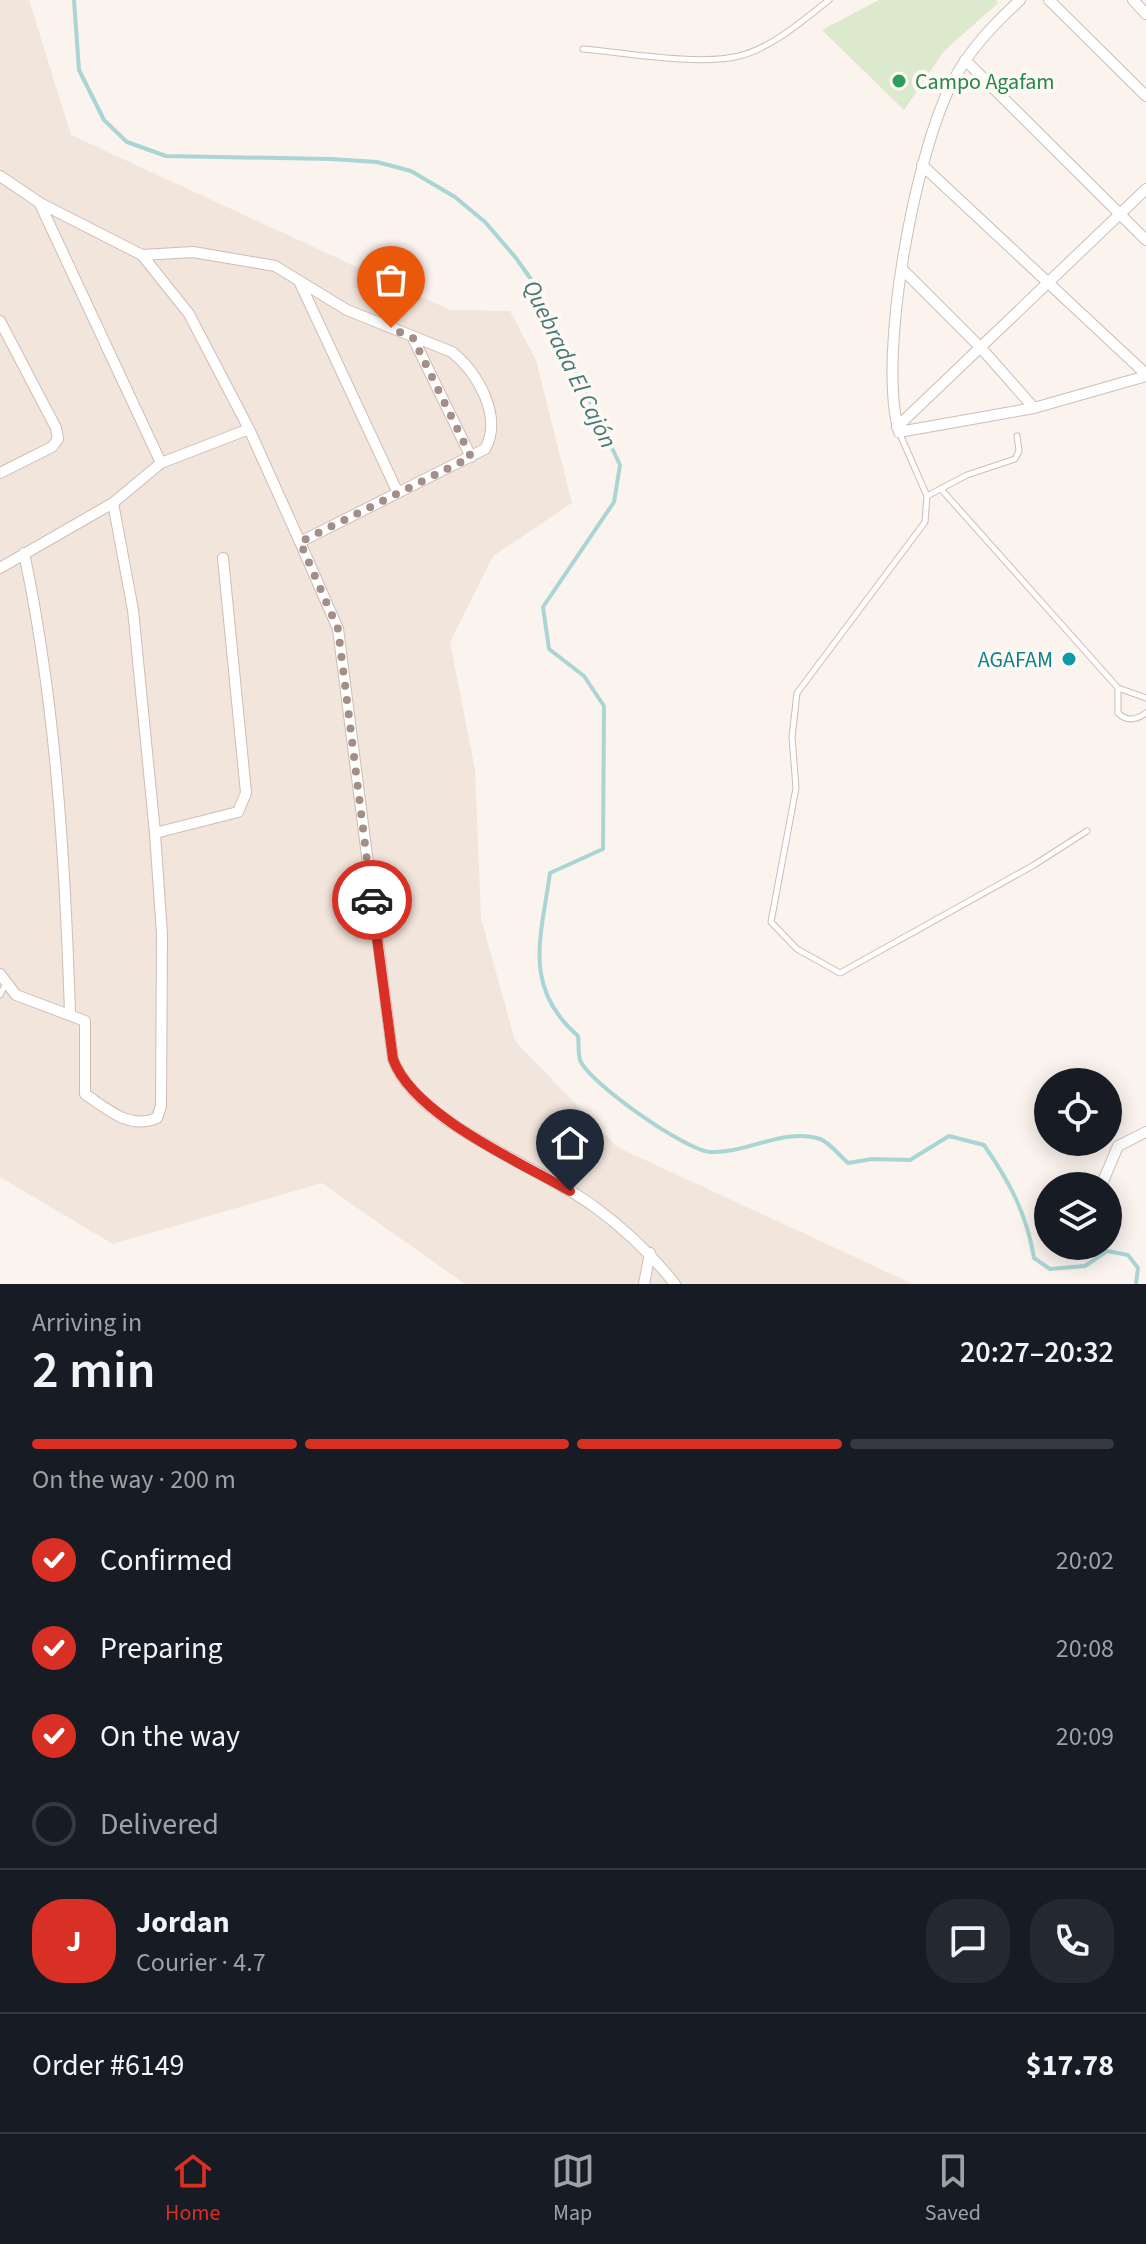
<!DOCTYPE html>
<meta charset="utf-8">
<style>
body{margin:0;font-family:"Source Sans 3",sans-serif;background:#242831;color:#f1f3f6;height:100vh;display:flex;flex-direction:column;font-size:30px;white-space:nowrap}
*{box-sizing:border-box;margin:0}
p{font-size:26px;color:#9ea1a6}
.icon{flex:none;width:44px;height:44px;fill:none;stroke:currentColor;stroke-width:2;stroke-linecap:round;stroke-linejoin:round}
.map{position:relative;height:1284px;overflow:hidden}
.sheet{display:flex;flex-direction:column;background:#171b24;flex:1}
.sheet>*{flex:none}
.tools{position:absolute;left:1034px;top:1068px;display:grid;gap:16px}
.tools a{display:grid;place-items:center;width:88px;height:88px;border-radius:50%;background:#171b24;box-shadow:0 4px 20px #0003;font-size:40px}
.pin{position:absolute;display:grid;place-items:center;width:68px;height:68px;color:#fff;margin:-82px -34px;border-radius:50% 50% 50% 0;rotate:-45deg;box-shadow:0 0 8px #0007}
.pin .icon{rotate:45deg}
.courier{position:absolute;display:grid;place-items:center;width:80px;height:80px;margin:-40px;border:6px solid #d93025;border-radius:50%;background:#fff;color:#222;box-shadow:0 2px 10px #0007}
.headline em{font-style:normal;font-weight:600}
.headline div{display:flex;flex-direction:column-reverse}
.headline{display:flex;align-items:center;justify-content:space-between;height:136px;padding:0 32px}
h1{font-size:52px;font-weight:600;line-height:60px}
.bar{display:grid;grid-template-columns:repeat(4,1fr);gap:12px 8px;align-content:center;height:96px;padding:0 32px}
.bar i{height:10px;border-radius:6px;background:#363941}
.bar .selected{background:#d93025}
.bar p{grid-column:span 4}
.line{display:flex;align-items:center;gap:20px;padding:0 32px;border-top:2px solid #363941}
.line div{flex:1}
.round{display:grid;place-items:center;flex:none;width:84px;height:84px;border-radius:32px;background:#242831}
ol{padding:0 32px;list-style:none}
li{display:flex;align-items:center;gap:24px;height:88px}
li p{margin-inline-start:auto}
li .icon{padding:8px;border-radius:50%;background:#d93025;color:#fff;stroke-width:4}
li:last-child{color:#9ea1a6}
li i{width:44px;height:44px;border:4px solid #363941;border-radius:50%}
.tab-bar{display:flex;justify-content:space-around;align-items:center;height:112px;border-top:2px solid #363941;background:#171b24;font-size:22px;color:#9ea1a6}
.tab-bar a{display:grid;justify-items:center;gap:4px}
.tab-bar .selected{color:#d93025}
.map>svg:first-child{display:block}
.residential{fill:#f2e5dc}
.green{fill:#dce9cc}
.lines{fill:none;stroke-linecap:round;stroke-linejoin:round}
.stream{stroke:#a9d5d5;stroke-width:4}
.lane-casing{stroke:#cfbdb5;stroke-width:7}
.street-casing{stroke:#cfbdb5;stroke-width:12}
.lane{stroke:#fff;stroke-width:5}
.street{stroke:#fff;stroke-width:10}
.done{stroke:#a48e88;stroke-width:8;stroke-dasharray:0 14.4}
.route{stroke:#d93025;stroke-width:10}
.leisure-dot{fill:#2e9e5b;stroke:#fef8f3;stroke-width:3}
.culture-dot{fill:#0f9aa8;stroke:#fef8f3;stroke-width:3}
.labels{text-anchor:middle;stroke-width:8;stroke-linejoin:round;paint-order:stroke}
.leisure-label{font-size:22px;fill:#27864d;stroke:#fef8f3;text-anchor:start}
.culture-label{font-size:22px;fill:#0d838f;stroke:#fef8f3;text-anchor:end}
.water-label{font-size:24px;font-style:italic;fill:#457878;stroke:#fef8f3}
</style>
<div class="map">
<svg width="1146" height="1284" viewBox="0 0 1146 1284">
<rect width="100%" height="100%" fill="#fbf3ed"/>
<!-- residential -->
<path class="residential" d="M 0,0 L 29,0 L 71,135 L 450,310 L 510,311 L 536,360 L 572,503 L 493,556 L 450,642 L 475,770 L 481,918 L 515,1041 L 617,1147 L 913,1284 L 465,1284 L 322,1183 L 113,1244 L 0,1177 Z"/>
<!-- green -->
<path class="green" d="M 879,0 L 996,0 L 998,3 L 944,51 L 904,110 L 822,30 Z"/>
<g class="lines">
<!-- stream -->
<path class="stream" d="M 74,0 L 79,70 L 104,120 L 127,142 L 166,156 L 331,159 L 377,162 L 411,171 L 455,197 L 485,222 L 516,258 L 535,285 L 620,465 L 614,502 L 543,607 L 549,649 L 584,676 L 604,706 L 603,849 L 550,873 C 541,938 522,987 578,1036 C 579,1043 578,1054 580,1060 C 589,1083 685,1150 710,1152 C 745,1154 785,1127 820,1139 C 829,1142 840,1156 848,1163 L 872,1159 L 910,1160 L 949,1136 L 984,1145 C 1009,1181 1027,1214 1034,1258 L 1050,1269 L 1085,1266 L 1107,1251 L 1128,1255 L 1138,1268 L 1136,1284"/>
<!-- lane casing -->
<g class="lane-casing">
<path id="lane" d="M 583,49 C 626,53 700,66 739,56 C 772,48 803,20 829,0
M 899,432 L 927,496 L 925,522 L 797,693 L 792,737 L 796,788 L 771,922 L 797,949 L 840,973 L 1034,865 L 1087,831
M 941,489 L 1118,688 L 1146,698
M 927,496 L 967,475 L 1015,459 L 1019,451 L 1017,436
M 1118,688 L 1118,713 C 1127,722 1136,720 1146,713
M 0,995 L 6,983"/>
</g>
<!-- street casing -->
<g class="street-casing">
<path id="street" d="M 1020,0 C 992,26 968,51 951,85 C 915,156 877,356 899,432 L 1034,408 L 1146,376
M 1049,0 L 1146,96
M 1133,0 L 1146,14
M 965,60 L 1146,240
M 922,165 L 1146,374
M 0,176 L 40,203 L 142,255 L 189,314 L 249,429 L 300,542
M 40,204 L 161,463
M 142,255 L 193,252 L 275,266 L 347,310 L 452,352 C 478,373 503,417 485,449 L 300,542 L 338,629 L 393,1059 C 417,1126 540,1165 596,1208 C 626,1230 652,1255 675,1284
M 903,270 L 982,349 L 1034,408
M 300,283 L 397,491
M 0,321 L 56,428 L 58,439 L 52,447 L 0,473
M 413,338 L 471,457
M 897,427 L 1146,189
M 24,553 C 56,704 65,859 70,1013
M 0,568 L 113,503 L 161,463 L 249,429
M 155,833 L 238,812 L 246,793 L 223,558
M 0,974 L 16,995 L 85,1021 L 85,1094 C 107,1109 129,1130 157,1118 L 161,1106 L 162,934 L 155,833 L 133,610 L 113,503
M 1101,1186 L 1118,1146 L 1146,1132
M 644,1284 L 650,1253"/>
</g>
<!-- lane -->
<use href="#lane" class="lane"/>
<!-- street -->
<use href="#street" class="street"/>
</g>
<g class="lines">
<!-- done -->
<path class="done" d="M 372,900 L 338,629 L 300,542 L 471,457 L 413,338 L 391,328"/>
<!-- route -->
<path class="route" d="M 372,900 L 393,1059 C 413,1115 518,1161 570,1191"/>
</g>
<!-- markers -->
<circle class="leisure-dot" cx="899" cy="81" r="8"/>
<circle class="culture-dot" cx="1069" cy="659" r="8"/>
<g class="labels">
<!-- leisure labels -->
<g class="leisure-label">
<text x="915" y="89">Campo Agafam</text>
</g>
<!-- culture labels -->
<g class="culture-label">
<text x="1053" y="667">AGAFAM</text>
</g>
<!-- water labels -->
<g class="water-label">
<text transform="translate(570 364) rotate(64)" y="8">Quebrada El Cajón</text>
</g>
</g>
</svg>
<div class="tools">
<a><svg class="icon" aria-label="locate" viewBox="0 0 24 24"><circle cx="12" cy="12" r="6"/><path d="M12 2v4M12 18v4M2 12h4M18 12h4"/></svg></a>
<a><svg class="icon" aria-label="layers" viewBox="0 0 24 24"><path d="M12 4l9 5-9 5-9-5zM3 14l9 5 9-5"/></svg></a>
</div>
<div class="pin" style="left:391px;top:328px;background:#ea580c"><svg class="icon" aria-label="bag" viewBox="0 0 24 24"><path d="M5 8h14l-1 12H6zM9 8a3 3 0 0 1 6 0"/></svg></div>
<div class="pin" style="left:570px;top:1191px;background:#1f2937"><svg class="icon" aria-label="home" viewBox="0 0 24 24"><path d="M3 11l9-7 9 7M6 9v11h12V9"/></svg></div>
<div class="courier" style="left:372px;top:900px"><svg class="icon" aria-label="car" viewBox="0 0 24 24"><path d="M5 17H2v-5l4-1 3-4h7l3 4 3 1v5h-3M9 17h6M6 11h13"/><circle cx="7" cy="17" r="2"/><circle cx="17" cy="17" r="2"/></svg></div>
</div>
<section class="sheet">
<div class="headline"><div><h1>2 min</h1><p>Arriving in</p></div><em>20:27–20:32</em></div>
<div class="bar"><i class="selected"></i><i class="selected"></i><i class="selected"></i><i></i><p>On the way · 200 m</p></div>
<ol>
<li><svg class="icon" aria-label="check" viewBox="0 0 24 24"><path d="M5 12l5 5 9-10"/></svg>Confirmed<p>20:02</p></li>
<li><svg class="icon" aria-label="check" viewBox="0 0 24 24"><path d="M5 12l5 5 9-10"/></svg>Preparing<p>20:08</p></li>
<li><svg class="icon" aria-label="check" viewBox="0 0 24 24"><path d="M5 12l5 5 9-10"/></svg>On the way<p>20:09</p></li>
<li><i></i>Delivered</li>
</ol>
<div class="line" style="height:144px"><b class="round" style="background:#d93025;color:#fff">J</b><div><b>Jordan</b><p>Courier · 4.7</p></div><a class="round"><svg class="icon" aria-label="chat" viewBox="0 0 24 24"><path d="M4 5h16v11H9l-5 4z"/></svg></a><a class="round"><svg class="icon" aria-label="phone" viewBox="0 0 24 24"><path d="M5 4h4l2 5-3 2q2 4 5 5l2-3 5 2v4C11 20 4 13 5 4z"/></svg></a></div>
<div class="line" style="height:104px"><div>Order #6149</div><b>$17.78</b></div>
</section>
<nav class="tab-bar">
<a class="selected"><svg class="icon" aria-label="home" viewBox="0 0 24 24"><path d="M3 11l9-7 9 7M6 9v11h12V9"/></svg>Home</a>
<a><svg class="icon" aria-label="map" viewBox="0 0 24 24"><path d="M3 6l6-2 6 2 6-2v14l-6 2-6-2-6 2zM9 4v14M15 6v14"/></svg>Map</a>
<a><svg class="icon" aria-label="saved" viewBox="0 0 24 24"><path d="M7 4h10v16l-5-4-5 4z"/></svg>Saved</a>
</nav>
